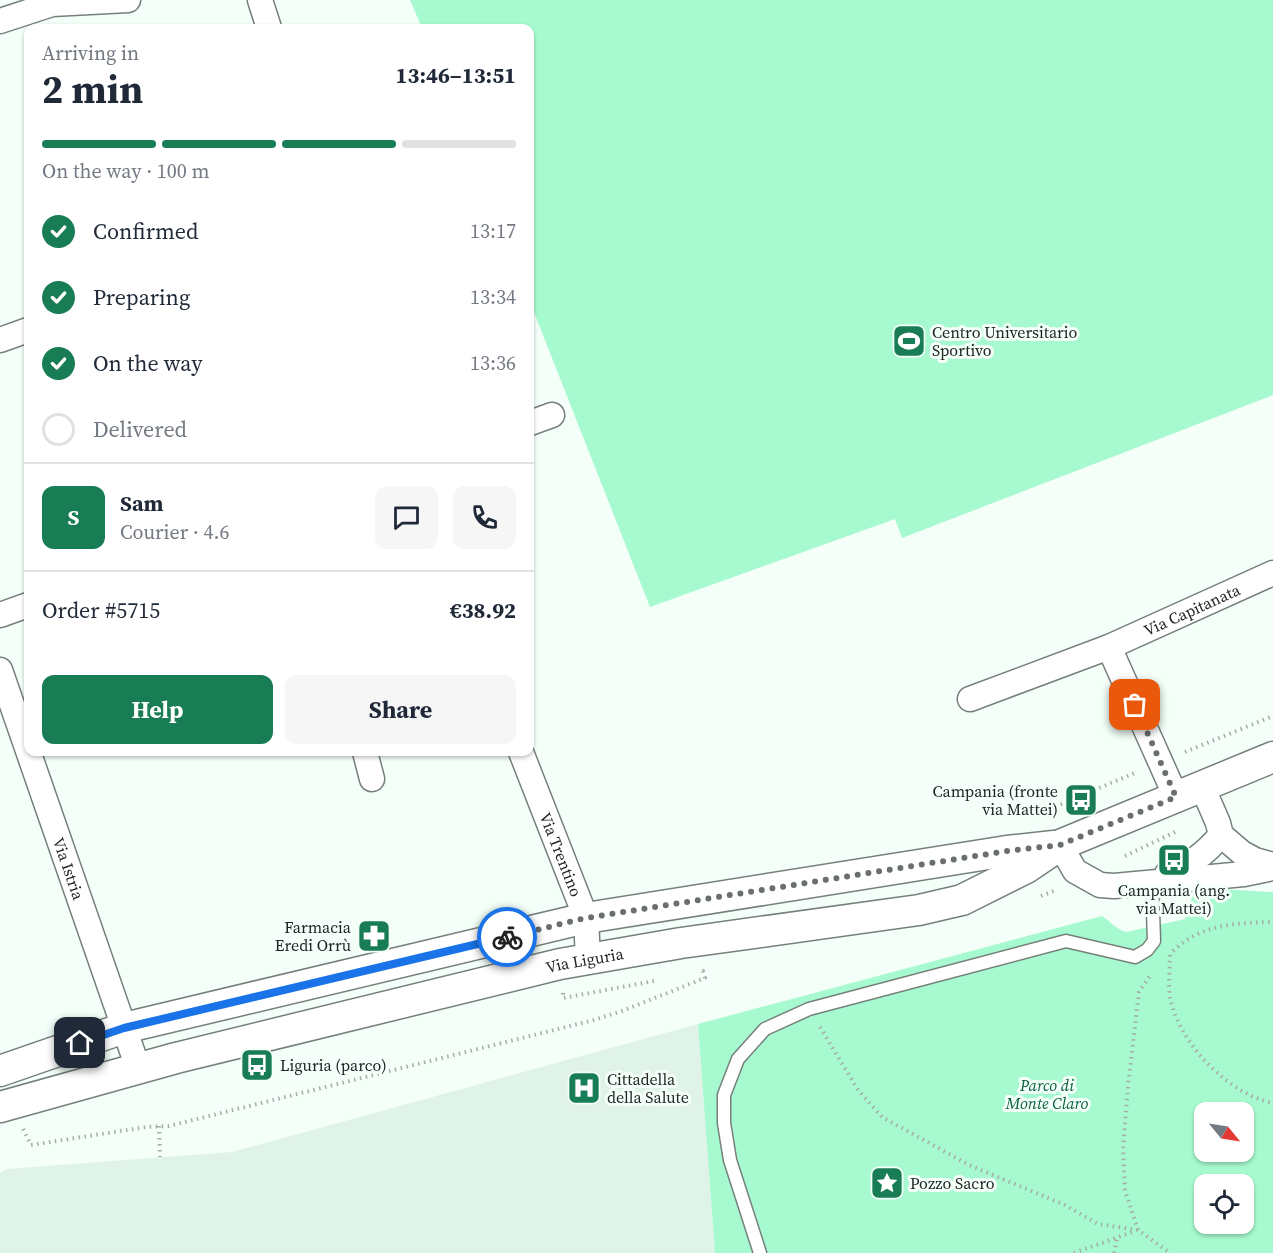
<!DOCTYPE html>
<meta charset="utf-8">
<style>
body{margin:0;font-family:"Source Serif 4",serif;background:#f6f6f7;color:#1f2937;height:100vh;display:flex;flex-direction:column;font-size:22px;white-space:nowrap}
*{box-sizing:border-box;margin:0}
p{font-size:20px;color:#747a83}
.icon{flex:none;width:33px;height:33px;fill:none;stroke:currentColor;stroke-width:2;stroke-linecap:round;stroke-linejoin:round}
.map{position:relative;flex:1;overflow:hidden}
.drawer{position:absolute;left:24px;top:24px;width:510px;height:732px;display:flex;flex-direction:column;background:#fff;border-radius:12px;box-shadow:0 2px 4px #0004}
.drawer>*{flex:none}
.needle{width:39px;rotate:120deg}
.fabs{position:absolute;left:1194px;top:1102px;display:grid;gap:12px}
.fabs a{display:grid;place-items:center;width:60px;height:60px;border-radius:12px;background:#fff;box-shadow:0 2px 4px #0004;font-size:30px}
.pin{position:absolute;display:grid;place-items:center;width:51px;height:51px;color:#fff;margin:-26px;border-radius:12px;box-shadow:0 3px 9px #0006}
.courier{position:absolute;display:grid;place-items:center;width:60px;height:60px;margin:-30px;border:4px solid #1a73e8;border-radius:50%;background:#fff;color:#222;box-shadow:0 2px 8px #0007}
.overview em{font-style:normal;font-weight:700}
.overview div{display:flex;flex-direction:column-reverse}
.overview{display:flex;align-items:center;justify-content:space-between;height:102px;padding:0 18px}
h1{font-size:39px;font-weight:700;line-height:45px}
.bar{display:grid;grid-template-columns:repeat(4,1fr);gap:9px 6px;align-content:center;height:72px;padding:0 18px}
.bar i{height:8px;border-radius:4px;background:#e0e1e3}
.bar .on{background:#187c55}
.bar p{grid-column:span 4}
.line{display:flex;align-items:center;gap:15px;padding:0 18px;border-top:2px solid #e0e1e3}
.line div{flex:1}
.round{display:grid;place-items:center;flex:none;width:63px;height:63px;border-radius:12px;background:#f6f6f7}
ol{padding:0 18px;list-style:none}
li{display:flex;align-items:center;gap:18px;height:66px}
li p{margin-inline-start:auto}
li .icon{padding:6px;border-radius:50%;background:#187c55;color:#fff;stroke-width:4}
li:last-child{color:#747a83}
li i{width:33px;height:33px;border:3px solid #e0e1e3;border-radius:50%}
.button{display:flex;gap:12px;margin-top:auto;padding:12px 18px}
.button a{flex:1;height:69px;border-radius:12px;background:#187c55;color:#fff;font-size:24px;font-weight:700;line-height:69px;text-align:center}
.button a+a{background:#f6f6f7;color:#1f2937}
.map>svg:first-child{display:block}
.built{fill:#dff3e8}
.green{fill:#a7facf;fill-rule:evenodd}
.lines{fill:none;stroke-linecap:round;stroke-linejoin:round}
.service-casing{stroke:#76807b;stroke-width:15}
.minor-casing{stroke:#76807b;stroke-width:27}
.tertiary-casing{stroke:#76807b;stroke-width:33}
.path{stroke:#a4ada8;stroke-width:4;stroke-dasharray:1.5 4.5;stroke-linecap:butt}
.service{stroke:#fff;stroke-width:12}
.minor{stroke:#fff;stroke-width:24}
.tertiary{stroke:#fff;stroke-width:30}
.done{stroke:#69706c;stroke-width:6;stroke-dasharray:0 10.8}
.route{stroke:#1a73e8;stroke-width:8}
.labels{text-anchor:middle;stroke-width:6;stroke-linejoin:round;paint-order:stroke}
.poi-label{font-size:16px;fill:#1f2321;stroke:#f3fff8;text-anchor:start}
.street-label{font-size:16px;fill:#1f2321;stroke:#f3fff8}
.park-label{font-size:16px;font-style:italic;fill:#0a6040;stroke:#f3fff8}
</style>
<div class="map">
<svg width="1273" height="1253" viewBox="0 0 1273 1253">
<rect width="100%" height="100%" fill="#f3fff8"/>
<!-- built -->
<path class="built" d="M 698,1024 L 715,1253 L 0,1253 L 0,1173 L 7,1169 L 232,1152 Z"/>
<!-- green -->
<path class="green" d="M 410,0 L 1273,0 L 1273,395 L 902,538 L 895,519 L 650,607 L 530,302 L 530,28 L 422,28 Z
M 1216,889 L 1273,892 L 1273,1253 L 715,1253 L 698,1024 L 1102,916 C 1111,922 1116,929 1126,932 L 1185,919 L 1192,897 L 1196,892 ZM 1204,1113 L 1244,1113 L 1244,1152 L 1204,1152 ZM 1204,1185 L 1244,1185 L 1244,1224 L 1204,1224 Z"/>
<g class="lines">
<!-- service casing -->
<g class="service-casing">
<path id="service" d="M 760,1253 L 730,1160 L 724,1123 L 724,1095 L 738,1059 L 765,1029 L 809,1009 L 1066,941 L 1135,957 L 1147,950 L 1154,941 L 1152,881"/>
</g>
<!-- minor casing -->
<g class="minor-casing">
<g id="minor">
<path d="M 260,0 L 269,28"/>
<path d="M 0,21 L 52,4 L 128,0"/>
<path d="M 0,340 L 28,330"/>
<path d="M 530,423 L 552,415"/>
<path d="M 0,615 L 28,605"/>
<path id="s1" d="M 0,670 L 138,1068"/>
<path d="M 970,699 L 1109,647"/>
<path d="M 365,752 L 372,779"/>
<path id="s2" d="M 521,752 L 586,918 L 588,959"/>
<path d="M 1202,786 L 1218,823 L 1221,835 L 1242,853 L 1255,860 L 1273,865"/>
<path id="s3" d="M 1176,797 L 1109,647 L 1273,573"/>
<path d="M 1060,845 L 1075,871 L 1100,885 L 1114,886 L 1244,874 L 1273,868"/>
<path d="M 1167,874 C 1190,865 1205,854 1221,835"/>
</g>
</g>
<!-- tertiary casing -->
<g class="tertiary-casing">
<g id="tertiary">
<path d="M 0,1071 L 124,1028 L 586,918 L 1007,851 L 1054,846"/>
<path id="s4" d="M 0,1107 L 176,1058 L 560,964 L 681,943 L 919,910 L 962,900 L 1026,868 L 1060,845 L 1273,757"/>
</g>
</g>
<!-- path -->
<path class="path" d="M 1185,752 L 1273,716
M 1033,816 L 1137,772
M 1125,856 L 1175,832
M 1041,896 L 1056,890
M 1173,951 C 1201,924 1236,923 1273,922
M 1170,955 C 1170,969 1168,984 1170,997 C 1178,1042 1229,1095 1273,1103
M 563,993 L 563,998 L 654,981
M 820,1027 L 858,1090 L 882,1117 L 969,1165 L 1065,1205 L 1098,1224 L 1138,1230 L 1170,1253
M 159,1126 L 160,1157
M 23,1129 L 31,1145 L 146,1127 L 169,1126 L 594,1020 L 622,1011 L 705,978 L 703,971 L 700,972
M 1138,1230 L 1125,1190 L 1123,1150 L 1128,1086 L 1139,992 L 1151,974
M 1074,1253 L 1135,1231
M 1114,1253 L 1117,1238"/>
<!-- service -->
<use href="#service" class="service"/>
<!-- minor -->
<use href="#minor" class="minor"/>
<!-- tertiary -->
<use href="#tertiary" class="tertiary"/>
</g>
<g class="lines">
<!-- done -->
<path class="done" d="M 507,937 L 586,918 L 1007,851 L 1060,845 L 1176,797 L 1135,705"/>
<!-- route -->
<path class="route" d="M 80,1043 L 124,1028 L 507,937"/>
</g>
<!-- icons -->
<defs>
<g id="stadium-square" transform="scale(1.725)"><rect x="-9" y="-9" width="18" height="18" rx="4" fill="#187c55" stroke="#f3fff8"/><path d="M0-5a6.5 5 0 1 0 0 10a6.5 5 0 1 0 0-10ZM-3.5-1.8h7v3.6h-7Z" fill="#fff"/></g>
<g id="bus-square" transform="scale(1.725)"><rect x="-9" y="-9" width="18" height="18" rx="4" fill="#187c55" stroke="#f3fff8"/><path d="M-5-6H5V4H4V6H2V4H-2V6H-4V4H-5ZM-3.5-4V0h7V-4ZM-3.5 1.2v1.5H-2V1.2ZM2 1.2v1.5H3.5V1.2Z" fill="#fff"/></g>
<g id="pharmacy-square" transform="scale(1.725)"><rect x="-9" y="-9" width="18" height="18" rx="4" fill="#187c55" stroke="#f3fff8"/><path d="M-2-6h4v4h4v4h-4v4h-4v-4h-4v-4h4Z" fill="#fff"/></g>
<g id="hospital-square" transform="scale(1.725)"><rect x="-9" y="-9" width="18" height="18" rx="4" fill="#187c55" stroke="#f3fff8"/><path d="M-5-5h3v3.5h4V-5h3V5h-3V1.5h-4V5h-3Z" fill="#fff"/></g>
<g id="sight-square" transform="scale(1.725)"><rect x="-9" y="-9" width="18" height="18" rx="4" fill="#187c55" stroke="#f3fff8"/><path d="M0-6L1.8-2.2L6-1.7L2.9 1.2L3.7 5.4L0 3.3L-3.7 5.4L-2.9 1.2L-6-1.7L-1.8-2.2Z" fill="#fff"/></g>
</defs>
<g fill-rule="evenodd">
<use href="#stadium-square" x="909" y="341"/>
<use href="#bus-square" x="1081" y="800"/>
<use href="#bus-square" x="1174" y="860"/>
<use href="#pharmacy-square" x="374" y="936"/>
<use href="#bus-square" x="257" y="1065"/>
<use href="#hospital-square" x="584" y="1088"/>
<use href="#sight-square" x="887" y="1183"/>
</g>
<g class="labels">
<!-- poi labels -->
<g class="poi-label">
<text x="932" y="338">Centro Universitario<tspan x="932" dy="18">Sportivo</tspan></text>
<text x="1058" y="797" text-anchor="end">Campania (fronte<tspan x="1058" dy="18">via Mattei)</tspan></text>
<text x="1174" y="896" text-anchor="middle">Campania (ang.<tspan x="1174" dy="18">via Mattei)</tspan></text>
<text x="351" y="933" text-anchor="end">Farmacia<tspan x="351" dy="18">Eredi Orrù</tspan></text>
<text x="280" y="1071">Liguria (parco)</text>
<text x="607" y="1085">Cittadella<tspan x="607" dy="18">della Salute</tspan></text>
<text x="910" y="1189">Pozzo Sacro</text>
</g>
<!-- street labels -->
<g class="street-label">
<text dy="6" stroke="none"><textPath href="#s3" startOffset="255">Via Capitanata</textPath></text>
<text dy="6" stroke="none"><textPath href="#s2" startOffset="110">Via Trentino</textPath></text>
<text dy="6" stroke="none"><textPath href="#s1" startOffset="210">Via Istria</textPath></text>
<text dy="6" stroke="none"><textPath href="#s4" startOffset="603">Via Liguria</textPath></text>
</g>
<!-- park labels -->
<g class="park-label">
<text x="1047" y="1091">Parco di<tspan x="1047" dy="18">Monte Claro</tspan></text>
</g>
</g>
</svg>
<div class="fabs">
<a><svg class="needle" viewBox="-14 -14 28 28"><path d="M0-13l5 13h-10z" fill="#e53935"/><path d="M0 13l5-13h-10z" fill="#747a83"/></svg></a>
<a><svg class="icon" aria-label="locate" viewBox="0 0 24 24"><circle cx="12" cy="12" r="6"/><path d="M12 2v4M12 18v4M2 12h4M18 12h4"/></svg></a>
</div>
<div class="pin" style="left:1135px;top:705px;background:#ea580c"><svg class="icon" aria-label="bag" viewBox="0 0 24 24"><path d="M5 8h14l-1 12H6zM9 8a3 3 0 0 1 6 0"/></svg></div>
<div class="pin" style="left:80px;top:1043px;background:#1f2937"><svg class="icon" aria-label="home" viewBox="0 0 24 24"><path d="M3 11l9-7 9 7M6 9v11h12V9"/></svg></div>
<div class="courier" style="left:507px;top:937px"><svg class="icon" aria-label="bike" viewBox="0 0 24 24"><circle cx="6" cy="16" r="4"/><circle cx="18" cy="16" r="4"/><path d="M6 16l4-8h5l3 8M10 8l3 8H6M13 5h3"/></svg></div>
<section class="drawer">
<div class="overview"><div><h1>2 min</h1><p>Arriving in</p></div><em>13:46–13:51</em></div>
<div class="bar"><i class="on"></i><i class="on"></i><i class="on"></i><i></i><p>On the way · 100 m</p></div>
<ol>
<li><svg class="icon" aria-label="check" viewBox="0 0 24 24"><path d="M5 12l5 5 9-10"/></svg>Confirmed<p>13:17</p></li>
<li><svg class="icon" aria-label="check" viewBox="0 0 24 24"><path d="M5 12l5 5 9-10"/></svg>Preparing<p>13:34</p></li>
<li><svg class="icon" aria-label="check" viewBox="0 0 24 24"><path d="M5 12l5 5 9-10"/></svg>On the way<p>13:36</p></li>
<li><i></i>Delivered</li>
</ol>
<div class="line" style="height:108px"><b class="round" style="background:#187c55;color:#fff">S</b><div><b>Sam</b><p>Courier · 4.6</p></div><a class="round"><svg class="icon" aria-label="chat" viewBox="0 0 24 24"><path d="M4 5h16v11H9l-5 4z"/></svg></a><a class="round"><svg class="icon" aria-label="phone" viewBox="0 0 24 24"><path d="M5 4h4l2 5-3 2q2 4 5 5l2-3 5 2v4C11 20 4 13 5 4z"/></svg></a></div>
<div class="line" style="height:78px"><div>Order #5715</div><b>€38.92</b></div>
<div class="button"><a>Help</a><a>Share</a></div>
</section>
</div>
